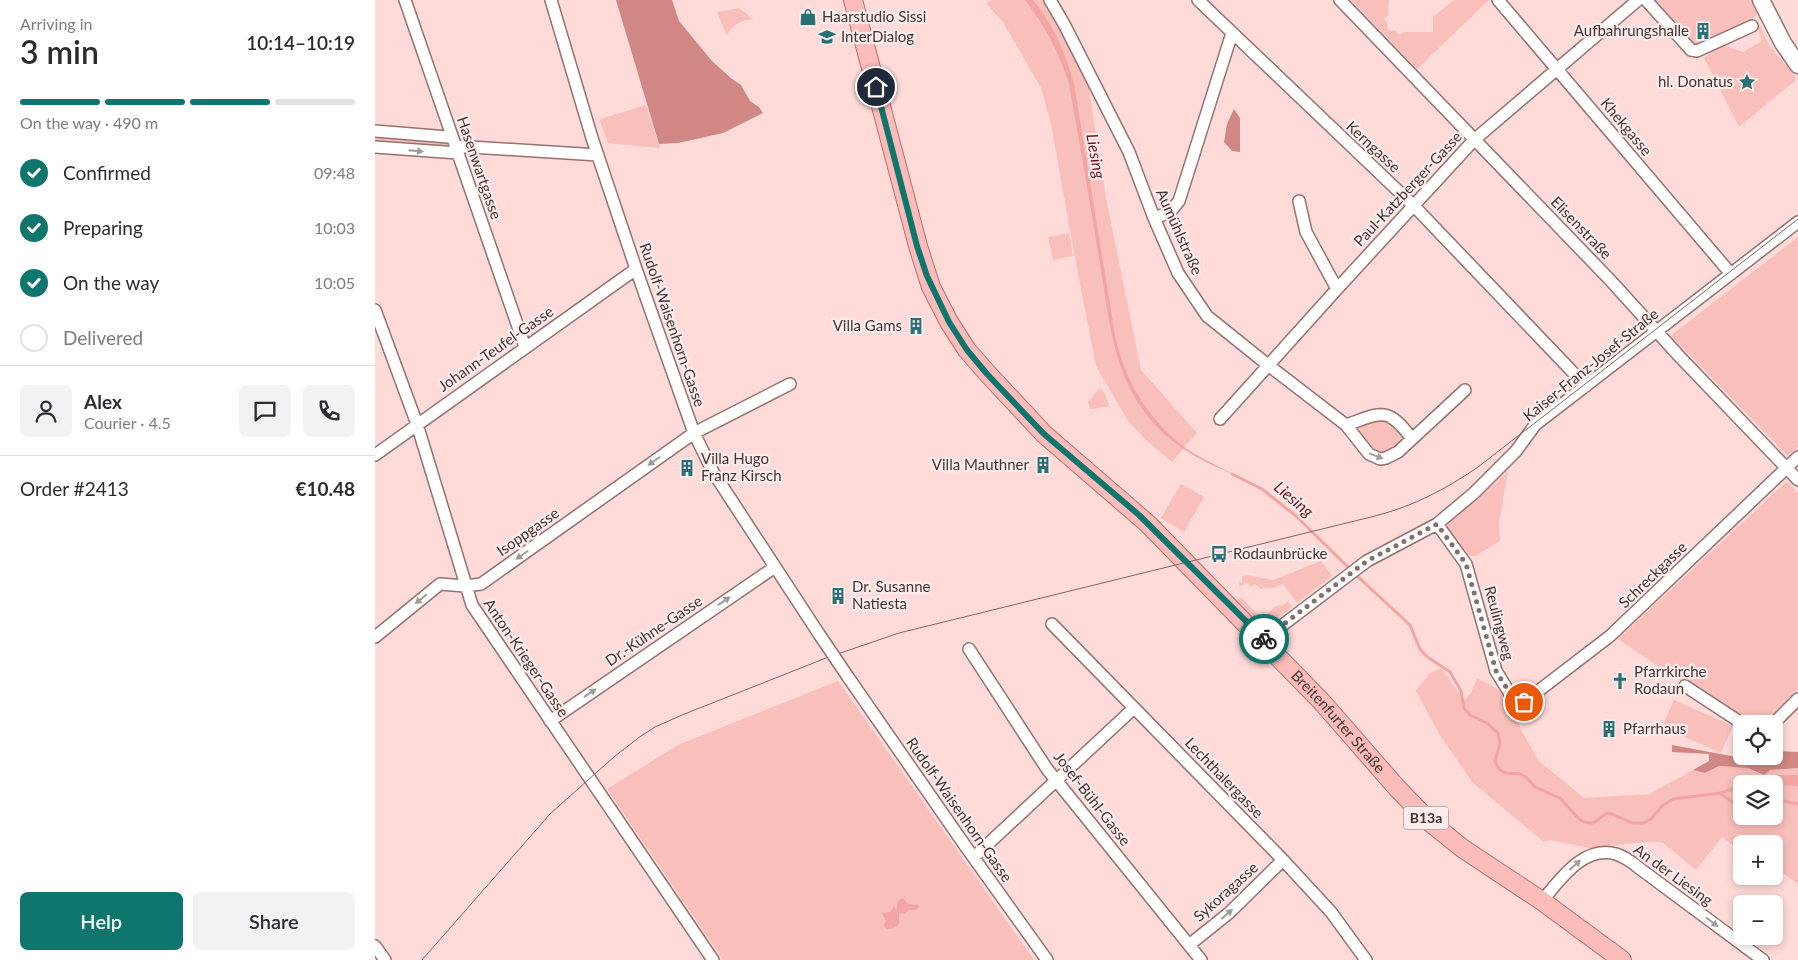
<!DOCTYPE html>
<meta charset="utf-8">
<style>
body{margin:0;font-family:Lato,sans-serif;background:#f2f2f3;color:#2b2b33;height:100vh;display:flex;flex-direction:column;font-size:19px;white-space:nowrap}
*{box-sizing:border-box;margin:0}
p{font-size:16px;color:#7c7c81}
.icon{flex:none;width:28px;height:28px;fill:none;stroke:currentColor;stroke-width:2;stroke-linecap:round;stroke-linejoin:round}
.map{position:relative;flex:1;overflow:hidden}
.drawer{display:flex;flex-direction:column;background:#fff;width:375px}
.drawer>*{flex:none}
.tools{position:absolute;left:1358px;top:715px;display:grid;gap:10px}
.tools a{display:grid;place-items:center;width:50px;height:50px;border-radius:8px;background:#fff;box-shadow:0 2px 8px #0003;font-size:25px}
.pin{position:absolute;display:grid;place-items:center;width:42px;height:42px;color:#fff;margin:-21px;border:2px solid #fff;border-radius:50%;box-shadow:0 1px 5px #0007}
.courier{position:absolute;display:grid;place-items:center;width:50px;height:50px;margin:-25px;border:4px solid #0f766e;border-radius:50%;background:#fff;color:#222;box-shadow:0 1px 6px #0007}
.summary em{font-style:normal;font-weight:600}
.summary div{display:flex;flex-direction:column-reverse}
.summary{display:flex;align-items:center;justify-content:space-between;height:85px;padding:0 20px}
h1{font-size:32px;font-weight:600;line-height:38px}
.bar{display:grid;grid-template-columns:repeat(4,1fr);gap:8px 5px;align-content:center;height:60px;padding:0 20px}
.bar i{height:6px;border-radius:4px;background:#e1e1e2}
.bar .current{background:#0f766e}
.bar p{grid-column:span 4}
.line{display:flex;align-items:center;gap:12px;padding:0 20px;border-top:1px solid #e1e1e2}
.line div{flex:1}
.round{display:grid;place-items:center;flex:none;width:52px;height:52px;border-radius:8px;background:#f2f2f3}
ol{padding:0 20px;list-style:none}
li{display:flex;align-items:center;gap:15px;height:55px}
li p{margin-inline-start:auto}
li .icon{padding:5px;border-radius:50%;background:#0f766e;color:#fff;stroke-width:4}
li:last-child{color:#7c7c81}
li i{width:28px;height:28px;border:2px solid #e1e1e2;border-radius:50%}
.action{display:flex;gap:10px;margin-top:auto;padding:10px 20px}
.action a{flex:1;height:58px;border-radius:8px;background:#0f766e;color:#fff;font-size:20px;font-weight:600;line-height:58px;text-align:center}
.action a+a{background:#f2f2f3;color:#2b2b33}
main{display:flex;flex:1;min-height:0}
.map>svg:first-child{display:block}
.green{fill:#f8bfbb;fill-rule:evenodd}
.forest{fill:#d18783}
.water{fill:#f2a5a2}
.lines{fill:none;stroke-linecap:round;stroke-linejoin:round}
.stream{stroke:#f2a5a2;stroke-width:3}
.minor-casing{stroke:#937270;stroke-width:14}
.secondary-casing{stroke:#937270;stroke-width:19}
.primary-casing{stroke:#b9706d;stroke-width:20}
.minor{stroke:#fff;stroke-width:11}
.secondary{stroke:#fff;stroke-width:16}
.primary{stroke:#fbbcba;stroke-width:18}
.tram{stroke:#7c6866;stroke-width:1}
.minor-bridge-casing{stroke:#937270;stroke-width:14;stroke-linecap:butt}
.minor-bridge{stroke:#fff;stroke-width:11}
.oneway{fill:#a19a9a}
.done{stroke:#846f6d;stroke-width:5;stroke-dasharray:0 9}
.route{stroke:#0f766e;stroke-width:6}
.labels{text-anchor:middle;stroke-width:4.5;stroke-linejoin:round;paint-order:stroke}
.shield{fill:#fcedec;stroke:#7a6c6b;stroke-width:1}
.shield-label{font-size:14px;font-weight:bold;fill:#433534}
.poi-label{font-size:15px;fill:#433534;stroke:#fcedec;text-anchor:start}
.street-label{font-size:15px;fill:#433534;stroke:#fcedec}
.water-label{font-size:16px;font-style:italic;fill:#6d141b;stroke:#fcedec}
</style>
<main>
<section class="drawer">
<div class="summary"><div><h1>3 min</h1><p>Arriving in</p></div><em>10:14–10:19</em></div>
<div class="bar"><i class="current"></i><i class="current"></i><i class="current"></i><i></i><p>On the way · 490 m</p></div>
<ol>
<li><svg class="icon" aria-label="check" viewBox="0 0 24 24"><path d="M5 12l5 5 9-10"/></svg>Confirmed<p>09:48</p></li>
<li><svg class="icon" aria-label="check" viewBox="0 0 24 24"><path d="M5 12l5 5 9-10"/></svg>Preparing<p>10:03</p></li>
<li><svg class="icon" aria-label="check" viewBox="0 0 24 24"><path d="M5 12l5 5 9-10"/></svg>On the way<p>10:05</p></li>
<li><i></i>Delivered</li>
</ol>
<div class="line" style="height:90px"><a class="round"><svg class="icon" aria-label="person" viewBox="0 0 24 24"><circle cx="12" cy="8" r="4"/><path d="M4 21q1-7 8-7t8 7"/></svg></a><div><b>Alex</b><p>Courier · 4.5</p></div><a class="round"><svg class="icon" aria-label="chat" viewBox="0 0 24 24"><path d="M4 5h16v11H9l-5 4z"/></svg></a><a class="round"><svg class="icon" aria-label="phone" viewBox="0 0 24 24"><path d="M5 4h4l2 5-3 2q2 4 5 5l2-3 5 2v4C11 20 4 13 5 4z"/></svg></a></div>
<div class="line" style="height:65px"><div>Order #2413</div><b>€10.48</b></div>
<div class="action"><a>Help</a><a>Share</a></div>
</section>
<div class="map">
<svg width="1423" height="960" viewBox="0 0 1423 960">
<rect width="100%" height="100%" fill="#fedad8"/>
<!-- green -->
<path class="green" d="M 617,0 L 675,0 L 713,83 L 731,198 L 766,370 L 822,433 L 797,462 L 773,442 L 753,421 L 721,366 L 700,258 L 676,124 L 666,88 L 628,22 L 611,3 Z
M 976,0 L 1014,0 L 1013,15 L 1009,19 L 1013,24 L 1012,28 L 1016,31 L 1020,30 L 1025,35 L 1028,32 L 1058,32 L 1058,17 L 1079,0 L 1114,0 L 1042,69 Z
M 1280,0 L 1375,0 L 1383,15 L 1325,46 L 1317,43 Z
M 364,8 L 378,19 C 366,21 358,23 352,36 L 342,12 Z
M 1385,25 L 1394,45 L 1422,79 L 1364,127 L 1329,58 L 1345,44 L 1368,52 L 1387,41 L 1382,26 Z
M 271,105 L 285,148 L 233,143 L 225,121 L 226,119 Z
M 0,135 L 73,141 L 75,146 L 73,149 L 0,144 Z
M 694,233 L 698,256 L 678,260 L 673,237 Z
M 1423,237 L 1423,447 L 1413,456 L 1297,337 L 1298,334 Z
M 726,389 L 729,392 L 734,405 L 733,407 L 715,409 L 713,402 L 723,390 Z
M 1005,418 L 1011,419 L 1029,436 L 1028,442 L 1013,454 L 1001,453 L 981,430 L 984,425 Z
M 1133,471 L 1124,524 L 1125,541 L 1100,556 L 1094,556 L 1075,531 L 1069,529 L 1070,525 L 1104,498 Z
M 1412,481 L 1423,493 L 1423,689 L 1386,724 L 1378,724 L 1315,682 L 1311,685 L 1243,639 Z
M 806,484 L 829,497 L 809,532 L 786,518 Z
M 946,561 L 957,576 L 922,603 L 908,584 L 898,588 L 888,588 L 886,589 L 880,584 L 876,587 L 872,583 L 864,587 L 864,583 L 867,582 L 867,576 L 873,575 L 898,580 Z
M 866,597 L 887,619 L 901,606 L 909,605 L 913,601 L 917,607 L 893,625 L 886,625 L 862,600 Z
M 1066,668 L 1089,700 L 1096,693 L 1102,678 L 1128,692 L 1140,709 L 1145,728 L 1164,761 L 1209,798 L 1274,794 L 1318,770 L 1330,773 L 1344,766 L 1374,768 L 1389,775 L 1395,770 L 1423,768 L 1423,884 L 1399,867 L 1399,844 L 1366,844 L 1366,852 L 1347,837 L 1321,870 L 1287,842 L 1270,842 L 1215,848 L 1174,840 L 1169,842 L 1098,783 L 1066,737 L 1041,691 L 1055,673 ZM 1366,784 L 1399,784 L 1399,816 L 1366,816 Z
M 463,681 L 659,960 L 348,960 L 232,789 L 303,745 Z
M 1299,700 L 1358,726 L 1346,753 L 1287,727 Z"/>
<!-- forest -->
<path class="forest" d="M 241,0 L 297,0 L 304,21 L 337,61 L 357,79 L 366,85 L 375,101 L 384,107 L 388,113 L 348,133 L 303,143 L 284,144 Z
M 859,109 L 865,118 L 865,152 L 857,151 L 849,142 L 852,124 Z
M 1297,745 L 1372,759 L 1403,756 L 1405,751 L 1423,752 L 1423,768 L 1395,770 L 1389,775 L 1373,768 L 1344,766 L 1330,773 L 1318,770 L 1334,761 L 1334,754 L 1297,752 Z"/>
<!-- water -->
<path class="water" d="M 650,0 L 658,0 C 679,25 690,53 699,84 L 740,335 C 749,380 773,419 809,447 C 825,458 843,466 860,475 C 824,460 795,445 771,414 C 735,368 733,307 723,252 C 714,196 704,140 694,84 C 684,52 670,26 650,0 Z
M 1396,775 L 1423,775 L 1423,786 L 1381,784 L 1385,779 Z
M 528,898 L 533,904 L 543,905 L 545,907 L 541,910 L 534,910 L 530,914 L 524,913 L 524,924 L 519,928 L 512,929 L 509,925 L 511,921 L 507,913 L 515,912 L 519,906 L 522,912 C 521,906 522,900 528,898 Z"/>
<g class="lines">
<!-- stream -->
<path class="stream" d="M 857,474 L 887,489 L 921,516 L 976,570
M 980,574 L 1035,625 L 1045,649 L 1051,656 L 1075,672 L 1086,691 L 1089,708 L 1095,715 L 1112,723 L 1123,733 L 1125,743 L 1120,761 L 1123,768 L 1130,773 L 1145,774 L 1152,778 L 1160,787 L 1185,798 L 1204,819 L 1209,822 L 1218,823 L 1232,813 L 1237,814 L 1257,823 L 1268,823 L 1276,819 L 1287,806 L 1298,799 L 1346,793 L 1358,789 L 1366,790
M 1346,794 L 1360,804 L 1366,806
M 1399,801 L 1404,800 L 1423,804"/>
<!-- minor casing -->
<g class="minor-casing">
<path id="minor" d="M 30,0 L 150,347
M 176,0 L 217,138 L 261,269 L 319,433 L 338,472 L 444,634
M 675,0 L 689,24 L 754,152 L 779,218 L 803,273 L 832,316 L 893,365 L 971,425 L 994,454 L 1005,459 L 1011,458 L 1023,452 L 1090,390
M 823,0 L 1039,206 L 1211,386
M 965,0 L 1236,281 L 1304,356 L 1423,480
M 1123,0 L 1356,274
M 1271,0 L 1316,50 L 1322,51 L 1377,26
M 0,131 L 73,137 L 77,136
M 80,146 L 223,155
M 0,147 L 83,153
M 924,201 L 931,232 L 962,289
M 779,218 L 795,212 L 804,201 L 857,33
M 0,310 L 42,424 L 97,605 L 338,960
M 845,419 L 962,289 L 1099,140 L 1263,0
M 971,425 C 1006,413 1012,405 1037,439
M 0,455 L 261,269
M 1062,524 L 1091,564 L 1121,671 L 1139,700 L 1144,703 L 1149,702 L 1235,636 L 1423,457
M 677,624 L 908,860 L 956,912 L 991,960
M 0,637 L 65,584 L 90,586 L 106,584 L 319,433 L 415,384
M 888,640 L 992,561 L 1062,524 L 1099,493 L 1141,451 L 1160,425 L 1423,222
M 594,649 L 672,769 L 826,960
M 473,677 L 591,847 L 672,960
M 1310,686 L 1368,724
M 175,721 L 400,567
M 1398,724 L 1423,699
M 599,857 L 759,708
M 1167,901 C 1185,880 1208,845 1241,854 C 1250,857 1257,862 1264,868 L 1388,960
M 814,945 L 854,913 L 908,860
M 0,946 L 10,960"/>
</g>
<!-- secondary casing -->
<g class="secondary-casing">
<path id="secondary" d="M 1386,0 L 1408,43 L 1423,65"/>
</g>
<!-- primary casing -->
<g class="primary-casing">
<g id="primary">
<path id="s1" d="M 478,0 L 543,246 L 556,287 L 574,322 L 592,350 L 613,374 L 669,434 L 773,524 L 947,702 L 1022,788 L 1056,823 L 1087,848 L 1167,901 L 1247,960"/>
</g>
</g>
<!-- minor -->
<use href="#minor" class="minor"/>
<!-- secondary -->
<use href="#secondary" class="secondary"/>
<!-- primary -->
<use href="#primary" class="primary"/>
<!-- tram -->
<path class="tram" d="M 47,960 L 175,814 L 240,756 L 266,736 L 280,727 L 307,715 L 451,658 L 524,633 L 1000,516 C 1039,506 1071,489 1103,467 L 1423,219"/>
<!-- minor-bridge casing -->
<g class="minor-bridge-casing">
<path id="minor-bridge" d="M 444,634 L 473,677"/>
</g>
<!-- minor-bridge -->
<use href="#minor-bridge" class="minor-bridge"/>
</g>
<!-- one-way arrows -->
<defs><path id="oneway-solid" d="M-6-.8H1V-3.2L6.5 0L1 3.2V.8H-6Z" transform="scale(1.25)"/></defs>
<g class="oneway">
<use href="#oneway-solid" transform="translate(41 151) rotate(5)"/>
<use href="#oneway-solid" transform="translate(1001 456) rotate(20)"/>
<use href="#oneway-solid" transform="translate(279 461) rotate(145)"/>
<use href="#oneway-solid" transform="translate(147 555) rotate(145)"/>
<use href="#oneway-solid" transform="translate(46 599) rotate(141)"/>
<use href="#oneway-solid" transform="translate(349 601) rotate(-34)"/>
<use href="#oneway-solid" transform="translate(215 693) rotate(-34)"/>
<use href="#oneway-solid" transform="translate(1200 865) rotate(-42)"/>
<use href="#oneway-solid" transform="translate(852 914) rotate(-41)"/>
<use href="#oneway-solid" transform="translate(1337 922) rotate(37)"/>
</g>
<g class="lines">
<!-- done -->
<path class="done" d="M 889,639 L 992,561 L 1062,524 L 1091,564 L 1121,671 L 1139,700 L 1144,703 L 1149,702"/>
<!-- route -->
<path class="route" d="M 501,87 L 542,246 L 552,276 L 574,322 L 592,350 L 612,374 L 669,434 L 764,515 L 889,639"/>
</g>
<!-- icons -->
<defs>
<g id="shop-bare" transform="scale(1.35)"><path d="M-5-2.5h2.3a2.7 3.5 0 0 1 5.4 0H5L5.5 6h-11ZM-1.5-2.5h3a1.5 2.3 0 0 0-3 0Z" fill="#277177" stroke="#fcedec" stroke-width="2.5" paint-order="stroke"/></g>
<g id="building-bare" transform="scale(1.35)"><path d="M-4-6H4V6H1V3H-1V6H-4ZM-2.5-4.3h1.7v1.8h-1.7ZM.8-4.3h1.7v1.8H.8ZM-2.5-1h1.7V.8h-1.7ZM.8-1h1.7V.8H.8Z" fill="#277177" stroke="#fcedec" stroke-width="2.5" paint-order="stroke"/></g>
<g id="school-bare" transform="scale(1.35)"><path d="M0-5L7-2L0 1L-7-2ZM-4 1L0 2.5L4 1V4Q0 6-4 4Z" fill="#277177" stroke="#fcedec" stroke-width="2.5" paint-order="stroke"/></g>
<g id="sight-bare" transform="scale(1.35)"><path d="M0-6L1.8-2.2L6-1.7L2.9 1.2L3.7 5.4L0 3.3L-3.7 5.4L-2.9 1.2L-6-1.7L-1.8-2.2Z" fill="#277177" stroke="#fcedec" stroke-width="2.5" paint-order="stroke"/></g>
<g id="bus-bare" transform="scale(1.35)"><path d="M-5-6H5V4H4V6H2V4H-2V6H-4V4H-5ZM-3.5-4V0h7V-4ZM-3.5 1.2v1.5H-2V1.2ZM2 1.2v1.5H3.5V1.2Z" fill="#277177" stroke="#fcedec" stroke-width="2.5" paint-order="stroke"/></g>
<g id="church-bare" transform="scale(1.35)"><path d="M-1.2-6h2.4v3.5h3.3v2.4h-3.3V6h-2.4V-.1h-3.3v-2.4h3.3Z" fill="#277177" stroke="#fcedec" stroke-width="2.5" paint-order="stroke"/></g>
</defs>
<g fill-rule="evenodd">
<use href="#shop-bare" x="433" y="17"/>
<use href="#building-bare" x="1328" y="31"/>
<use href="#school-bare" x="452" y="37"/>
<use href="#sight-bare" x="1372" y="82"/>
<use href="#building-bare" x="541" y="326"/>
<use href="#building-bare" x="668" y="465"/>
<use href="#building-bare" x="312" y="468"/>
<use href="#bus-bare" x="844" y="554"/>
<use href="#building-bare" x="463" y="596"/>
<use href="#church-bare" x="1245" y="681"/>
<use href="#building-bare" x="1234" y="729"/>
</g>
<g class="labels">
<!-- shield labels -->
<rect class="shield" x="1028.5" y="806.5" width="45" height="23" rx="4"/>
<g class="shield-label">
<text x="1051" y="823">B13a</text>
</g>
<!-- poi labels -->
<g class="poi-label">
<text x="447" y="22">Haarstudio Sissi</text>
<text x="1314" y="36" text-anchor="end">Aufbahrungshalle</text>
<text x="466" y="42">InterDialog</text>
<text x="1358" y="87" text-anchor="end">hl. Donatus</text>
<text x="527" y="331" text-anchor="end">Villa Gams</text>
<text x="326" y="464">Villa Hugo<tspan x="326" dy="17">Franz Kirsch</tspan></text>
<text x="654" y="470" text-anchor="end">Villa Mauthner</text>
<text x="858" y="559">Rodaunbrücke</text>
<text x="477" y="592">Dr. Susanne<tspan x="477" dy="17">Natiesta</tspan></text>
<text x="1259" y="677">Pfarrkirche<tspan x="1259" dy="17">Rodaun</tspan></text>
<text x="1248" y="734">Pfarrhaus</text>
</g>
<!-- street labels -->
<g class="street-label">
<text transform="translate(1251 127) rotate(50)" y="5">Khekgasse</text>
<text transform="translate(998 147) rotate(43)" y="5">Kerngasse</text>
<text transform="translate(104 168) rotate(71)" y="5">Hasenwartgasse</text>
<text transform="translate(1033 189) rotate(-47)" y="5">Paul-Katzberger-Gasse</text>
<text transform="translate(1206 228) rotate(46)" y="5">Elisenstraße</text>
<text transform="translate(804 232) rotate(66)" y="5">Aumühlstraße</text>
<text transform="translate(297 325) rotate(71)" y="5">Rudolf-Waisenhorn-Gasse</text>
<text transform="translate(121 349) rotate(-35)" y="5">Johann-Teufel-Gasse</text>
<text transform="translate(1216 365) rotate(-39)" y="5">Kaiser-Franz-Josef-Straße</text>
<text transform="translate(153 532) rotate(-35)" y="5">Isoppgasse</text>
<text transform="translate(1278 575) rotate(-44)" y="5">Schreckgasse</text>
<text transform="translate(1124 623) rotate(75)" y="5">Reulingweg</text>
<text transform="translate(279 631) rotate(-34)" y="5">Dr.-Kühne-Gasse</text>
<text transform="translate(151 658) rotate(56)" y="5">Anton-Krieger-Gasse</text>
<text dy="5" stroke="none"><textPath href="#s1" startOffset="896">Breitenfurter Straße</textPath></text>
<text transform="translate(849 778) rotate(46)" y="5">Lechthalergasse</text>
<text transform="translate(717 799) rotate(52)" y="5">Josef-Bühl-Gasse</text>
<text transform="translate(584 810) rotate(55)" y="5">Rudolf-Waisenhorn-Gasse</text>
<text transform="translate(1298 875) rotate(36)" y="5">An der Liesing</text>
<text transform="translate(851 892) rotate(-42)" y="5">Sykoragasse</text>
</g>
<!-- water labels -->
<g class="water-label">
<text transform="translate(721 156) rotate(80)" y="6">Liesing</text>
<text transform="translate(919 499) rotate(40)" y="6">Liesing</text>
</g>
</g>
</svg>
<div class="tools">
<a><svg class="icon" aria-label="locate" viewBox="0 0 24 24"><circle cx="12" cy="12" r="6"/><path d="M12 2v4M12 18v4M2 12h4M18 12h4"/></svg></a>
<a><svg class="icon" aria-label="layers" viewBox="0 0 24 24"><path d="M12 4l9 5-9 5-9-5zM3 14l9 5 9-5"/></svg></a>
<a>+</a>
<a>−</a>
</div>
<div class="pin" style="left:1149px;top:702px;background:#ea580c"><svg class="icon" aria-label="bag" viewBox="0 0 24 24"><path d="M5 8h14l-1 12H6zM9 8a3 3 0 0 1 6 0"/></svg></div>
<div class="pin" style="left:501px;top:87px;background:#1f2937"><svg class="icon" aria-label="home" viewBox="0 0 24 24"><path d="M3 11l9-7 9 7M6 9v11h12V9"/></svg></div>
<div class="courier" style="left:889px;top:639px"><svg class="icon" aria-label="bike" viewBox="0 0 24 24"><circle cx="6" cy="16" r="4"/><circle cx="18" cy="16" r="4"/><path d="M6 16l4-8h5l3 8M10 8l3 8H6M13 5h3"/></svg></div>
</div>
</main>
